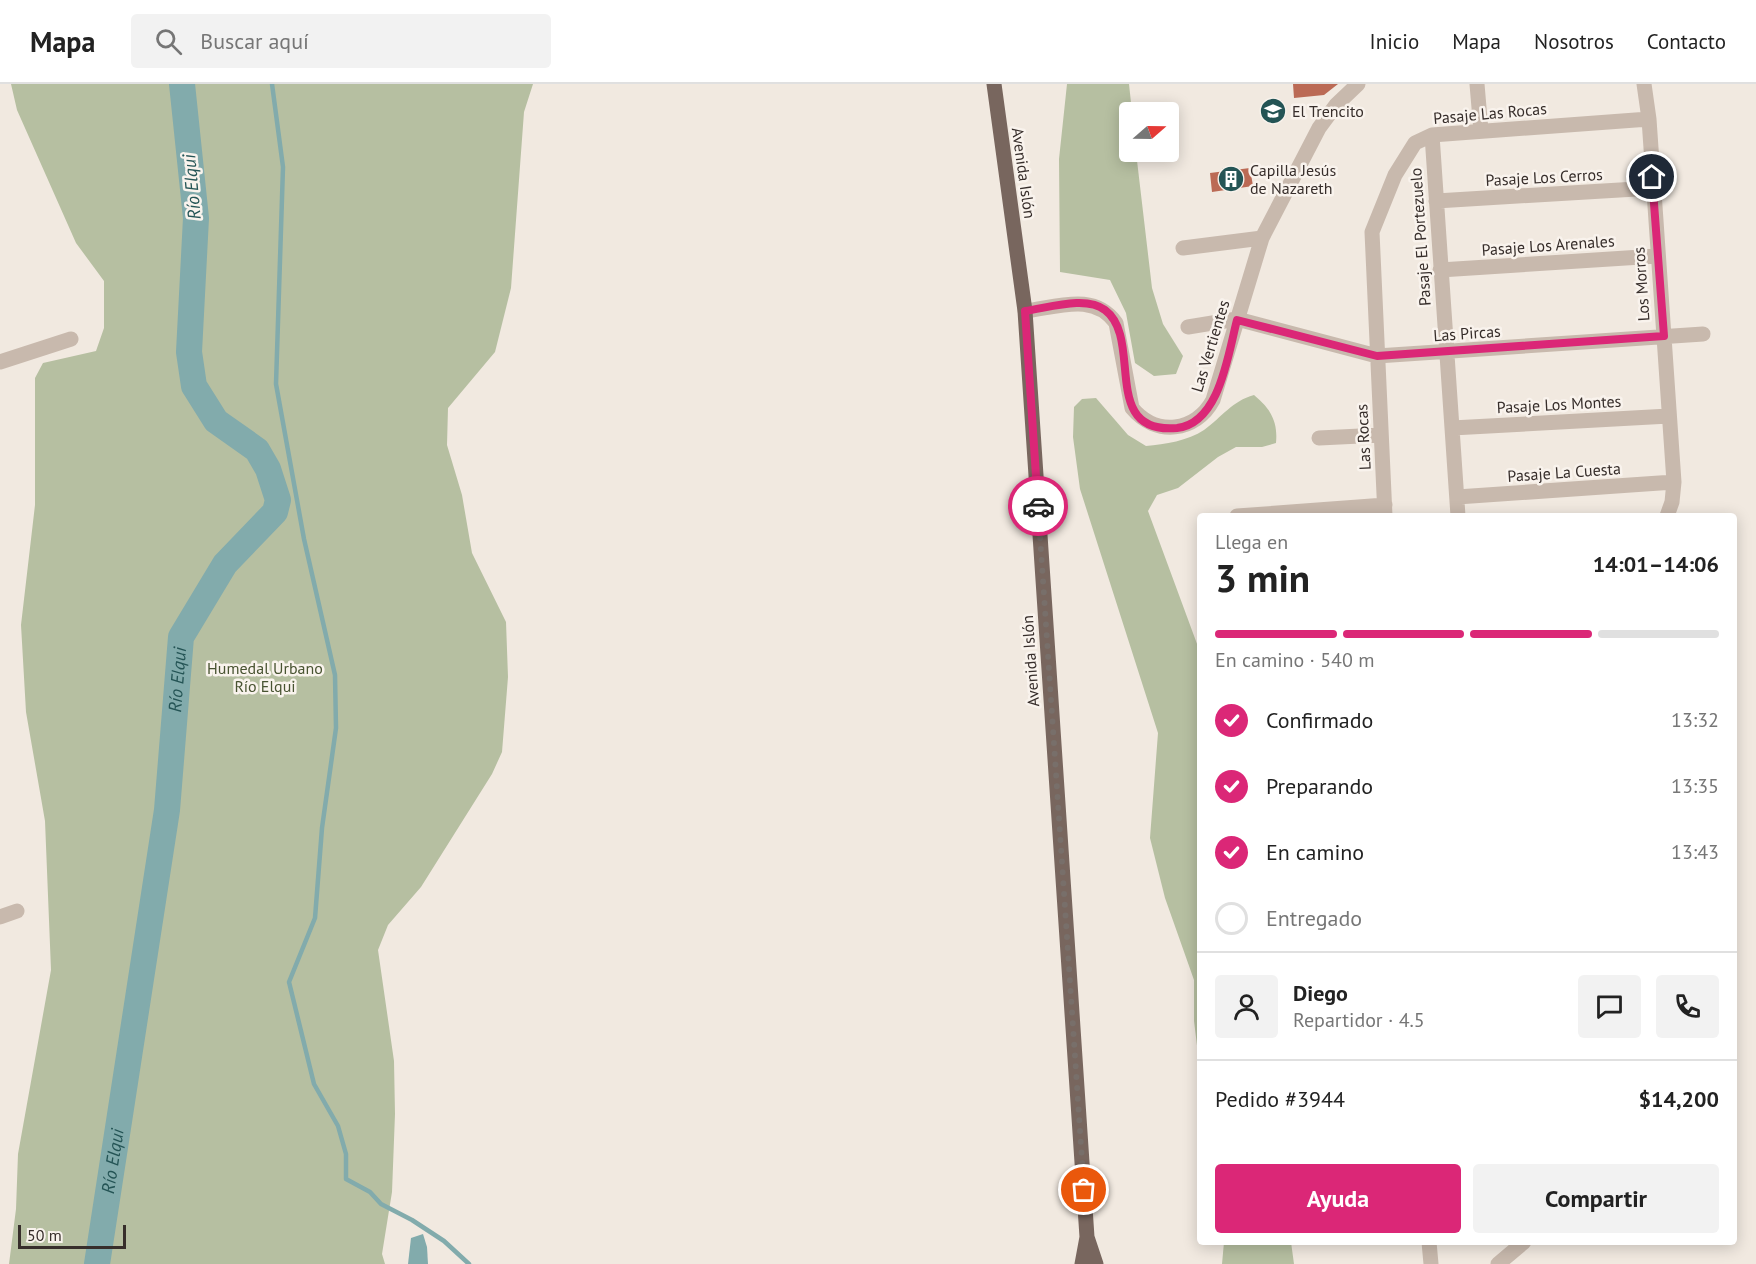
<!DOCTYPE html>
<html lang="es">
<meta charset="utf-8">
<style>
body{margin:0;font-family:"PT Sans",sans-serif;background:#f2f2f2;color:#222;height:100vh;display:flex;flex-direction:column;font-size:22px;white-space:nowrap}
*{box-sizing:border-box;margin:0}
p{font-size:20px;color:#767676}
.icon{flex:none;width:33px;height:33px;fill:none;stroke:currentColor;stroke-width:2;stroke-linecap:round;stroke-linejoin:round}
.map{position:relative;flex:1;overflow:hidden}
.panel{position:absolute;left:1197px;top:429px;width:540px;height:732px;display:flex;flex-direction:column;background:#fff;border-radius:6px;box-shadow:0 3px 15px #0003}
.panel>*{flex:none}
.needle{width:39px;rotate:70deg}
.fabs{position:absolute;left:1119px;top:18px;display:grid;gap:12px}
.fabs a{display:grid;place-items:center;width:60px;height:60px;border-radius:6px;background:#fff;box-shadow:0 3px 15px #0003;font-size:30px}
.scale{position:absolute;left:18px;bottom:15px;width:108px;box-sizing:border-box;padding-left:6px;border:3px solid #372e2b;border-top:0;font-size:16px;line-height:21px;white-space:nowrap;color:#372e2b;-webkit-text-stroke:4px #f9f3ed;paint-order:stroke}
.pin{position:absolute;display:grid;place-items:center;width:51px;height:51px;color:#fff;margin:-26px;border:3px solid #fff;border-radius:50%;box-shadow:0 2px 6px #0007}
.courier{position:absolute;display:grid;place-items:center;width:60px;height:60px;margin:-30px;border:4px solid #db2777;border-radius:50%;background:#fff;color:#222;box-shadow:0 2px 8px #0007}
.head em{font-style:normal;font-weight:700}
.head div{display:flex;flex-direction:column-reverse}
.head{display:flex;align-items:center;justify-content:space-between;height:102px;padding:0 18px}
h1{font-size:39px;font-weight:700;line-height:45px}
.bar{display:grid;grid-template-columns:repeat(4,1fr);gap:9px 6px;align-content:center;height:72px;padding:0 18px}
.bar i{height:8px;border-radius:4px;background:#e0e0e0}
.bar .on{background:#db2777}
.bar p{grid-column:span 4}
.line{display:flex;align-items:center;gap:15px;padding:0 18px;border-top:2px solid #e0e0e0}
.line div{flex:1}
.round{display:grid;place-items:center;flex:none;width:63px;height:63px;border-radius:6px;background:#f2f2f2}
ol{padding:0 18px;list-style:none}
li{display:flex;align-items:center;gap:18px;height:66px}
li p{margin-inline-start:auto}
li .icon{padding:6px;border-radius:50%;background:#db2777;color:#fff;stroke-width:4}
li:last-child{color:#767676}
li i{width:33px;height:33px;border:3px solid #e0e0e0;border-radius:50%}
.action{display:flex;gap:12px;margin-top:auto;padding:12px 18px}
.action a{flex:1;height:69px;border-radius:6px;background:#db2777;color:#fff;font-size:24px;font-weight:700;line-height:69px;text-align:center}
.action a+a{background:#f2f2f2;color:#222}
header{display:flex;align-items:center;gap:36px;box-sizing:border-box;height:84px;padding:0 30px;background:#fff;border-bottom:2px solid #e0e0e0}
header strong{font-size:28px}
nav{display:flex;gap:33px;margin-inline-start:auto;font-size:21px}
.search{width:420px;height:54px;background:#f2f2f2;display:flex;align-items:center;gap:15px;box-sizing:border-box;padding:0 21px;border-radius:6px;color:#767676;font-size:22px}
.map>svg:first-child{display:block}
.green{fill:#b6bfa1}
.water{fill:#82abac}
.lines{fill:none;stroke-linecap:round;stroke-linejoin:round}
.stream{stroke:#82abac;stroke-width:4.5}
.river{stroke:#82abac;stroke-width:26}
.building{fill:#bb6a55}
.minor{stroke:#c8b9ad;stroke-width:15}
.major{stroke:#78665e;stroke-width:15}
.done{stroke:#786f6a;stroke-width:6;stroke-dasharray:0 10.8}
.route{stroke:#db2777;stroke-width:8}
.labels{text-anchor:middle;stroke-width:5;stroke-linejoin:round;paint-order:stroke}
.poi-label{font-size:16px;fill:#372e2b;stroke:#f9f3ed;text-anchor:start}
.street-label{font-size:16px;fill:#372e2b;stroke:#f9f3ed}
.park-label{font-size:16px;fill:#485331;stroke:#f9f3ed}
.water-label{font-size:18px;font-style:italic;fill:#245455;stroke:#f9f3ed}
</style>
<header>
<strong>Mapa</strong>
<div class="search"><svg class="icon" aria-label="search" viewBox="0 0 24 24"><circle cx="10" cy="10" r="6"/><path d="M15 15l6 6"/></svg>Buscar aquí</div>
<nav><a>Inicio</a><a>Mapa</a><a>Nosotros</a><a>Contacto</a></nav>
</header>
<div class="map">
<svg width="1756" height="1180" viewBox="0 0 1756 1180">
<rect width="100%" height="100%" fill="#f1e9e0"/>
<!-- green -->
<path class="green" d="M 11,0 L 533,0 L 524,28 L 511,204 L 495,268 L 448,324 L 447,361 L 462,411 L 472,469 L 506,538 L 508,593 L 502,668 L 492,690 L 421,803 L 388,841 L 378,866 L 394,977 L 395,1030 L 392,1108 L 382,1170 L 385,1180 L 9,1180 L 16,1125 L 18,1070 L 51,886 L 45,737 L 26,628 L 21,541 L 35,421 L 35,294 L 43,279 L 96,267 L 104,244 L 104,197 L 76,159 L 17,26 Z
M 1067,0 L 1129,0 L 1132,28 L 1130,28 L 1130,68 L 1136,68 L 1152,204 L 1163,240 L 1183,272 L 1176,290 L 1154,292 L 1135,279 L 1126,229 L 1110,196 L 1060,188 L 1059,75 Z
M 1254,311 C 1271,325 1278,338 1276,359 L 1262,363 L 1236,363 L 1218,373 L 1178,404 L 1157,411 L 1148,427 L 1200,568 L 1200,986 L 1194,937 L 1194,896 L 1165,814 L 1150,754 L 1158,649 L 1080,405 L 1073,353 L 1074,323 L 1082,315 L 1096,314 L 1128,351 L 1146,362 C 1165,360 1188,357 1204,346 C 1222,333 1232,317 1254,311 Z
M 1224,1158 L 1291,1158 L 1294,1180 L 1222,1180 Z"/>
<!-- water -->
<path class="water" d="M 423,1150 L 427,1163 L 428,1180 L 408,1180 L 411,1154 Z"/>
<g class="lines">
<!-- stream -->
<path class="stream" d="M 272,0 L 283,83 L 276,300 L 304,455 L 335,591 L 336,644 L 322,744 L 315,834 L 289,898 L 314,1000 L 338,1042 L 346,1070 L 346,1095 L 370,1108 L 381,1120 L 412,1136 L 444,1157 L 469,1180"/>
<!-- river -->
<path class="river" id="s1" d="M 97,1180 L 167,726 L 181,553 L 225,480 L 275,428 L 278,416 L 268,385 L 257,366 L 216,337 L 194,302 L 189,268 L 196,134 L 182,0"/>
</g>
<!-- building -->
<path class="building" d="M 1293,0 L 1338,0 L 1324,11 L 1294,14 Z
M 1250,84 L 1253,102 L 1212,108 L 1210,89 Z"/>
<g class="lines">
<!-- minor -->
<path class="minor" d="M 1477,0 L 1481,47
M 1644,0 L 1649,35 L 1674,398 L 1672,418 L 1667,432
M 1432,51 L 1458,432
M 1436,117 L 1653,104
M 1183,164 L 1262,154
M 1440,186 L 1657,172
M 1025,227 C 1058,223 1094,208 1116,239 L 1132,324 C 1156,353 1196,348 1213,316 L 1262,154 L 1319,44 L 1336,21 L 1358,0
M 1188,243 L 1237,235 L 1377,272 L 1703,250
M 0,278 L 71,255
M 1452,344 L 1669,332
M 1319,354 L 1381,351
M 1457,413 L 1674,398
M 1237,432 L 1385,421
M 1385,432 L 1372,148 L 1395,91 L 1415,59 L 1432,51 L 1649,35
M 0,833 L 17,827
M 1429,1158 L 1431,1180
M 1498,1180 L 1524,1158"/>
<!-- major -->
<path class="major" d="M 994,0 L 1025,227 L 1087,1153 L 1096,1180
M 1082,1180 L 1087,1153"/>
</g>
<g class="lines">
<!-- done -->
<path class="done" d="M 1038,422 L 1084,1106"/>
<!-- route -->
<path class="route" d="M 1038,422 L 1025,227 C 1048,224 1086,211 1105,226 C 1144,255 1099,351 1177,344 C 1220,339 1228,270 1237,236 L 1377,272 L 1664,252 L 1652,93"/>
</g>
<!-- icons -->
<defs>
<g id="school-disc" transform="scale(1.35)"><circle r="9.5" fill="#245455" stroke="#f9f3ed"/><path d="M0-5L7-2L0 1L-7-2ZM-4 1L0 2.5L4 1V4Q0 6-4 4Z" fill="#fff"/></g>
<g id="building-disc" transform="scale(1.35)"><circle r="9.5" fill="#245455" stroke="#f9f3ed"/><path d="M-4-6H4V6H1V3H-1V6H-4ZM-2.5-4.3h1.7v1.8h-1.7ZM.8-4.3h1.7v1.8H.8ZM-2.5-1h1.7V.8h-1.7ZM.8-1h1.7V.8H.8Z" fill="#fff"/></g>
</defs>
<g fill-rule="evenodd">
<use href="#school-disc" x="1273" y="27"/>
<use href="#building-disc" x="1231" y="95"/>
</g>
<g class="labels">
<!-- poi labels -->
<g class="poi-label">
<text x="1292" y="33">El Trencito</text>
<text x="1250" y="92">Capilla Jesús<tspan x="1250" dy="18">de Nazareth</tspan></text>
</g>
<!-- street labels -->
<g class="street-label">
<text transform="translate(1490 29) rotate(-5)" y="6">Pasaje Las Rocas</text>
<text transform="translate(1024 89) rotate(82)" y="6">Avenida Islón</text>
<text transform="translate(1544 93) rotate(-3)" y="6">Pasaje Los Cerros</text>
<text transform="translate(1420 153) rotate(-94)" y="6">Pasaje El Portezuelo</text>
<text transform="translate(1548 161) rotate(-4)" y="6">Pasaje Los Arenales</text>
<text transform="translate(1641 200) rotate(-94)" y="6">Los Morros</text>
<text transform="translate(1467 249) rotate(-4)" y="6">Las Pircas</text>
<text transform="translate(1210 262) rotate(-73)" y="6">Las Vertientes</text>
<text transform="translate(1559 320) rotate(-3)" y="6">Pasaje Los Montes</text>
<text transform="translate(1363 353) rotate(-93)" y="6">Las Rocas</text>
<text transform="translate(1564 388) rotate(-4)" y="6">Pasaje La Cuesta</text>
<text transform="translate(1030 577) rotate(-94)" y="6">Avenida Islón</text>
</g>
<!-- park labels -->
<g class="park-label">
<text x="265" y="590">Humedal Urbano<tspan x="265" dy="18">Río Elqui</tspan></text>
</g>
<!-- water labels -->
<g class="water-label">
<text transform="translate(192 103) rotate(-95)" y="6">Río Elqui</text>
<text dy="6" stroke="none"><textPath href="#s1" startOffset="590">Río Elqui</textPath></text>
<text dy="6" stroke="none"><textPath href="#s1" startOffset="104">Río Elqui</textPath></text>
</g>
</g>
</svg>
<div class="fabs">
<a><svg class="needle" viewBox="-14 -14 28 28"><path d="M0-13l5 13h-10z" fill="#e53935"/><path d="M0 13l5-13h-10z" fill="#767676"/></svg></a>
</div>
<div class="scale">50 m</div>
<div class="pin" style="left:1084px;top:1106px;background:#ea580c"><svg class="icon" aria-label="bag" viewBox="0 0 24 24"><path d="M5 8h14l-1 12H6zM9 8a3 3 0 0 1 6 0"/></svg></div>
<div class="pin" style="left:1652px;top:93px;background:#1f2937"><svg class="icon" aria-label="home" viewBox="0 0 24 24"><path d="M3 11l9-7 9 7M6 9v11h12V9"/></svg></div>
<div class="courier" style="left:1038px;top:422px"><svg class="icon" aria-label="car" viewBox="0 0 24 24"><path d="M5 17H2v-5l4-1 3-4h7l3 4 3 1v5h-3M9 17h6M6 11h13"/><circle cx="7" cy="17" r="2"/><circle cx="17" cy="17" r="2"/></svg></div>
<section class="panel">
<div class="head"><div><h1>3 min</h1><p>Llega en</p></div><em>14:01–14:06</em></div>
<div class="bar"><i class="on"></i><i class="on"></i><i class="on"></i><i></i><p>En camino · 540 m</p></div>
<ol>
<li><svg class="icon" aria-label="check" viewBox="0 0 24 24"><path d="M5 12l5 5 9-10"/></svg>Confirmado<p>13:32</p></li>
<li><svg class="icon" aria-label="check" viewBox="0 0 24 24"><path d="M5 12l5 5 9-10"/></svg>Preparando<p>13:35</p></li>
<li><svg class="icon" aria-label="check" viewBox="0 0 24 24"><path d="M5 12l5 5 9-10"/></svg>En camino<p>13:43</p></li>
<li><i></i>Entregado</li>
</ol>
<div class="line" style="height:108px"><a class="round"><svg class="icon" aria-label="person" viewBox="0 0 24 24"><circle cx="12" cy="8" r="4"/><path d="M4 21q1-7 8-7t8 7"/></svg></a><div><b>Diego</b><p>Repartidor · 4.5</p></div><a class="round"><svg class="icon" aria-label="chat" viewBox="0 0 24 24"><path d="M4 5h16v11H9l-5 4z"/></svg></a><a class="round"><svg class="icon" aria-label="phone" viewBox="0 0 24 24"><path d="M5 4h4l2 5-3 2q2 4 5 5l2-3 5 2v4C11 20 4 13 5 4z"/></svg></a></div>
<div class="line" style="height:78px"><div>Pedido #3944</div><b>$14,200</b></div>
<div class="action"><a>Ayuda</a><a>Compartir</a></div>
</section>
</div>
